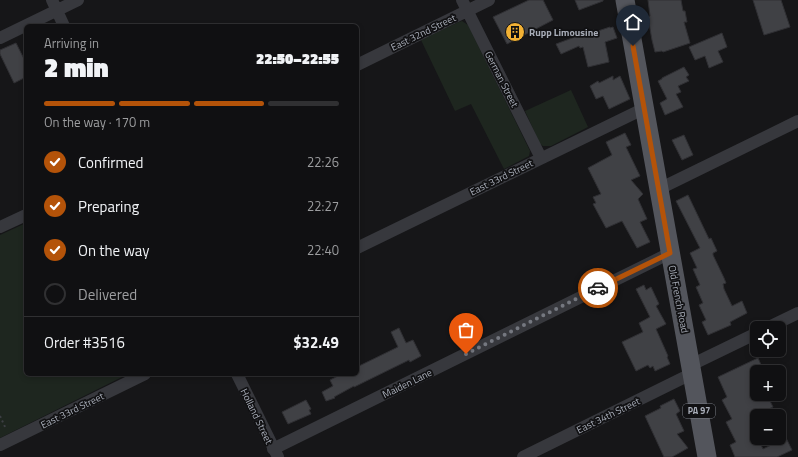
<!DOCTYPE html>
<meta charset="utf-8">
<style>
body{margin:0;font-family:"Titillium Web",sans-serif;background:#1e1e20;color:#f1f3f6;height:100vh;display:flex;flex-direction:column;font-size:15px;white-space:nowrap}
*{box-sizing:border-box;margin:0}
p{font-size:13px;color:#9c9d9f}
.icon{flex:none;width:22px;height:22px;fill:none;stroke:currentColor;stroke-width:2;stroke-linecap:round;stroke-linejoin:round}
.map{position:relative;flex:1;overflow:hidden}
.panel{position:absolute;left:24px;top:24px;width:335px;height:352px;display:flex;flex-direction:column;background:#101012;border-radius:6px;box-shadow:0 2px 6px #0003,0 0 0 1px #303032}
.panel>*{flex:none}
.tools{position:absolute;left:750px;top:321px;display:grid;gap:8px}
.tools a{display:grid;place-items:center;width:36px;height:36px;border-radius:6px;background:#101012;box-shadow:0 2px 6px #0003,0 0 0 1px #303032;font-size:20px}
.pin{position:absolute;display:grid;place-items:center;width:34px;height:34px;color:#fff;margin:-41px -17px;border-radius:50% 50% 50% 0;rotate:-45deg;box-shadow:0 0 4px #0007}
.pin .icon{rotate:45deg}
.courier{position:absolute;display:grid;place-items:center;width:40px;height:40px;margin:-20px;border:3px solid #b45309;border-radius:50%;background:#fff;color:#222;box-shadow:0 1px 5px #0007}
.overview em{font-style:normal;font-weight:800}
.overview div{display:flex;flex-direction:column-reverse}
.overview{display:flex;align-items:center;justify-content:space-between;height:68px;padding:0 20px}
h1{font-size:26px;font-weight:800;line-height:30px}
.bar{display:grid;grid-template-columns:repeat(4,1fr);gap:6px 4px;align-content:center;height:48px;padding:0 20px}
.bar i{height:5px;border-radius:3px;background:#303032}
.bar .on{background:#b45309}
.bar p{grid-column:span 4}
.line{display:flex;align-items:center;gap:10px;padding:0 20px;border-top:1px solid #303032}
.line div{flex:1}
ol{padding:0 20px;list-style:none}
li{display:flex;align-items:center;gap:12px;height:44px}
li p{margin-inline-start:auto}
li .icon{padding:4px;border-radius:50%;background:#b45309;color:#fff;stroke-width:4}
li:last-child{color:#9c9d9f}
li i{width:22px;height:22px;border:2px solid #303032;border-radius:50%}
.map>svg:first-child{display:block}
.green{fill:#1e261f}
.building{fill:#404145;stroke:#303034}
.lines{fill:none;stroke-linecap:round;stroke-linejoin:round}
.path{stroke:#3d3f44;stroke-width:2;stroke-dasharray:2 3;stroke-linecap:butt}
.street{stroke:#37383d;stroke-width:12}
.primary{stroke:#53555c;stroke-width:19}
.done{stroke:#757880;stroke-width:4;stroke-dasharray:0 7.2}
.route{stroke:#b45309;stroke-width:5}
.labels{text-anchor:middle;stroke-width:3.5;stroke-linejoin:round;paint-order:stroke}
.shield{fill:#111113;stroke:#7b7e86;stroke-width:1}
.shield-label{font-size:9px;font-weight:bold;fill:#a8adb8}
.street-label{font-size:10px;fill:#a8adb8;stroke:#111113}
.poi-label{font-size:10px;font-weight:bold;fill:#a8adb8;stroke:#111113;text-anchor:start}
</style>
<div class="map">
<svg width="798" height="457" viewBox="0 0 798 457">
<rect width="100%" height="100%" fill="#161618"/>
<!-- green -->
<path class="green" d="M 462,21 L 468,25 L 530,151 L 529,156 L 504,169 L 471,104 L 455,111 L 421,40 L 459,22 Z
M 571,90 L 588,127 L 551,146 L 543,146 L 540,144 L 525,111 Z
M 26,223 L 26,374 L 128,374 L 0,438 L 0,235 Z"/>
<!-- building -->
<path class="building" d="M 529,0 L 543,0 L 553,20 L 507,44 L 493,17 Z
M 575,0 L 603,0 L 603,1 L 579,10 Z
M 648,0 L 681,0 L 683,11 L 685,11 L 687,22 L 684,22 L 690,43 L 663,52 L 662,51 L 655,52 L 652,40 L 648,17 L 650,16 Z
M 753,0 L 781,0 L 790,27 L 764,35 Z
M 610,27 L 610,28 L 613,27 L 617,38 L 605,42 L 609,62 L 588,67 L 583,47 L 580,48 L 579,46 L 561,54 L 556,44 L 594,30 L 595,32 Z
M 722,33 L 727,47 L 718,51 L 723,62 L 709,68 L 705,56 L 695,60 L 689,47 Z
M 16,43 L 26,63 L 26,77 L 14,83 L 0,54 L 0,50 Z
M 684,67 L 689,75 L 686,77 L 689,81 L 678,86 L 681,92 L 676,94 L 683,107 L 665,115 L 660,103 L 667,99 L 658,81 L 662,79 L 662,78 Z
M 613,76 L 613,80 L 620,76 L 630,99 L 609,109 L 603,96 L 596,99 L 590,86 L 598,81 L 599,83 Z
M 625,133 L 631,145 L 626,147 L 640,176 L 631,180 L 643,194 L 638,199 L 647,219 L 640,222 L 650,242 L 637,248 L 622,221 L 606,228 L 593,204 L 596,203 L 593,197 L 601,194 L 588,168 L 612,155 L 606,142 Z
M 684,135 L 693,155 L 682,160 L 672,140 Z
M 688,195 L 709,239 L 711,238 L 717,251 L 713,253 L 713,255 L 724,278 L 726,283 L 723,284 L 724,289 L 732,306 L 742,301 L 747,313 L 730,322 L 731,325 L 708,335 L 702,322 L 706,320 L 699,305 L 703,303 L 696,287 L 700,285 L 693,269 L 697,268 L 690,253 L 700,248 L 676,201 Z
M 644,285 L 646,290 L 651,287 L 659,304 L 656,306 L 666,324 L 656,329 L 668,356 L 667,357 L 670,364 L 655,371 L 653,366 L 650,368 L 648,365 L 636,371 L 622,342 L 643,332 L 639,323 L 650,317 L 636,289 Z
M 399,328 L 406,343 L 413,340 L 421,356 L 410,362 L 409,360 L 354,387 L 354,386 L 334,397 L 335,398 L 326,401 L 322,392 L 333,386 L 330,380 L 342,374 L 357,374 L 357,367 L 398,347 L 391,332 Z
M 758,358 L 762,367 L 757,369 L 757,400 L 767,395 L 773,407 L 753,416 L 754,418 L 751,419 L 753,424 L 751,425 L 763,449 L 786,438 L 792,450 L 777,457 L 735,457 L 730,445 L 736,442 L 726,422 L 732,419 L 722,400 L 727,397 L 718,377 Z
M 674,399 L 680,411 L 676,414 L 684,431 L 677,434 L 688,448 L 672,457 L 664,457 L 645,416 L 661,408 L 660,406 Z
M 306,400 L 311,409 L 309,410 L 311,414 L 288,424 L 282,412 Z"/>
<g class="lines">
<!-- path -->
<path class="path" d="M 0,416 L 6,429"/>
<!-- street -->
<path class="street" d="M 52,0 L 64,26
M 462,0 L 541,158
M 0,38 L 78,0
M 357,65 L 489,0
M 659,189 L 798,121
M 0,227 L 26,215
M 357,248 L 645,108
M 767,328 L 798,313
M 691,365 L 757,333
M 237,374 L 278,457
M 0,445 L 145,374
M 273,449 L 670,253
M 523,457 L 693,373"/>
<!-- primary -->
<path class="primary" d="M 625,0 L 707,457"/>
</g>
<g class="lines">
<!-- done -->
<path class="done" d="M 466,354 L 598,288"/>
<!-- route -->
<path class="route" d="M 598,288 L 670,253 L 633,46"/>
</g>
<!-- icons -->
<defs>
<g id="building-disc" transform="scale(1)"><circle r="9.5" fill="#f2b134" stroke="#111113"/><path d="M-4-6H4V6H1V3H-1V6H-4ZM-2.5-4.3h1.7v1.8h-1.7ZM.8-4.3h1.7v1.8H.8ZM-2.5-1h1.7V.8h-1.7ZM.8-1h1.7V.8H.8Z" fill="#111"/></g>
</defs>
<g fill-rule="evenodd">
<use href="#building-disc" x="515" y="32"/>
</g>
<g class="labels">
<!-- shield labels -->
<rect class="shield" x="683" y="404" width="32" height="14" rx="3"/>
<g class="shield-label">
<text x="699" y="414">PA 97</text>
</g>
<!-- street labels -->
<g class="street-label">
<text transform="translate(423 32) rotate(-26)" y="4">East 32nd Street</text>
<text transform="translate(502 79) rotate(63)" y="4">German Street</text>
<text transform="translate(501 177) rotate(-26)" y="4">East 33rd Street</text>
<text transform="translate(679 299) rotate(79)" y="4">Old French Road</text>
<text transform="translate(407 383) rotate(-26)" y="4">Maiden Lane</text>
<text transform="translate(72 410) rotate(-26)" y="4">East 33rd Street</text>
<text transform="translate(608 415) rotate(-26)" y="4">East 34th Street</text>
<text transform="translate(257 416) rotate(64)" y="4">Holland Street</text>
</g>
<!-- poi labels -->
<g class="poi-label">
<text x="529" y="36">Rupp Limousine</text>
</g>
</g>
</svg>
<div class="tools">
<a><svg class="icon" aria-label="locate" viewBox="0 0 24 24"><circle cx="12" cy="12" r="6"/><path d="M12 2v4M12 18v4M2 12h4M18 12h4"/></svg></a>
<a>+</a>
<a>−</a>
</div>
<div class="pin" style="left:466px;top:354px;background:#ea580c"><svg class="icon" aria-label="bag" viewBox="0 0 24 24"><path d="M5 8h14l-1 12H6zM9 8a3 3 0 0 1 6 0"/></svg></div>
<div class="pin" style="left:633px;top:46px;background:#1f2937"><svg class="icon" aria-label="home" viewBox="0 0 24 24"><path d="M3 11l9-7 9 7M6 9v11h12V9"/></svg></div>
<div class="courier" style="left:598px;top:288px"><svg class="icon" aria-label="car" viewBox="0 0 24 24"><path d="M5 17H2v-5l4-1 3-4h7l3 4 3 1v5h-3M9 17h6M6 11h13"/><circle cx="7" cy="17" r="2"/><circle cx="17" cy="17" r="2"/></svg></div>
<section class="panel">
<div class="overview"><div><h1>2 min</h1><p>Arriving in</p></div><em>22:50–22:55</em></div>
<div class="bar"><i class="on"></i><i class="on"></i><i class="on"></i><i></i><p>On the way · 170 m</p></div>
<ol>
<li><svg class="icon" aria-label="check" viewBox="0 0 24 24"><path d="M5 12l5 5 9-10"/></svg>Confirmed<p>22:26</p></li>
<li><svg class="icon" aria-label="check" viewBox="0 0 24 24"><path d="M5 12l5 5 9-10"/></svg>Preparing<p>22:27</p></li>
<li><svg class="icon" aria-label="check" viewBox="0 0 24 24"><path d="M5 12l5 5 9-10"/></svg>On the way<p>22:40</p></li>
<li><i></i>Delivered</li>
</ol>
<div class="line" style="height:52px"><div>Order #3516</div><b>$32.49</b></div>
</section>
</div>
